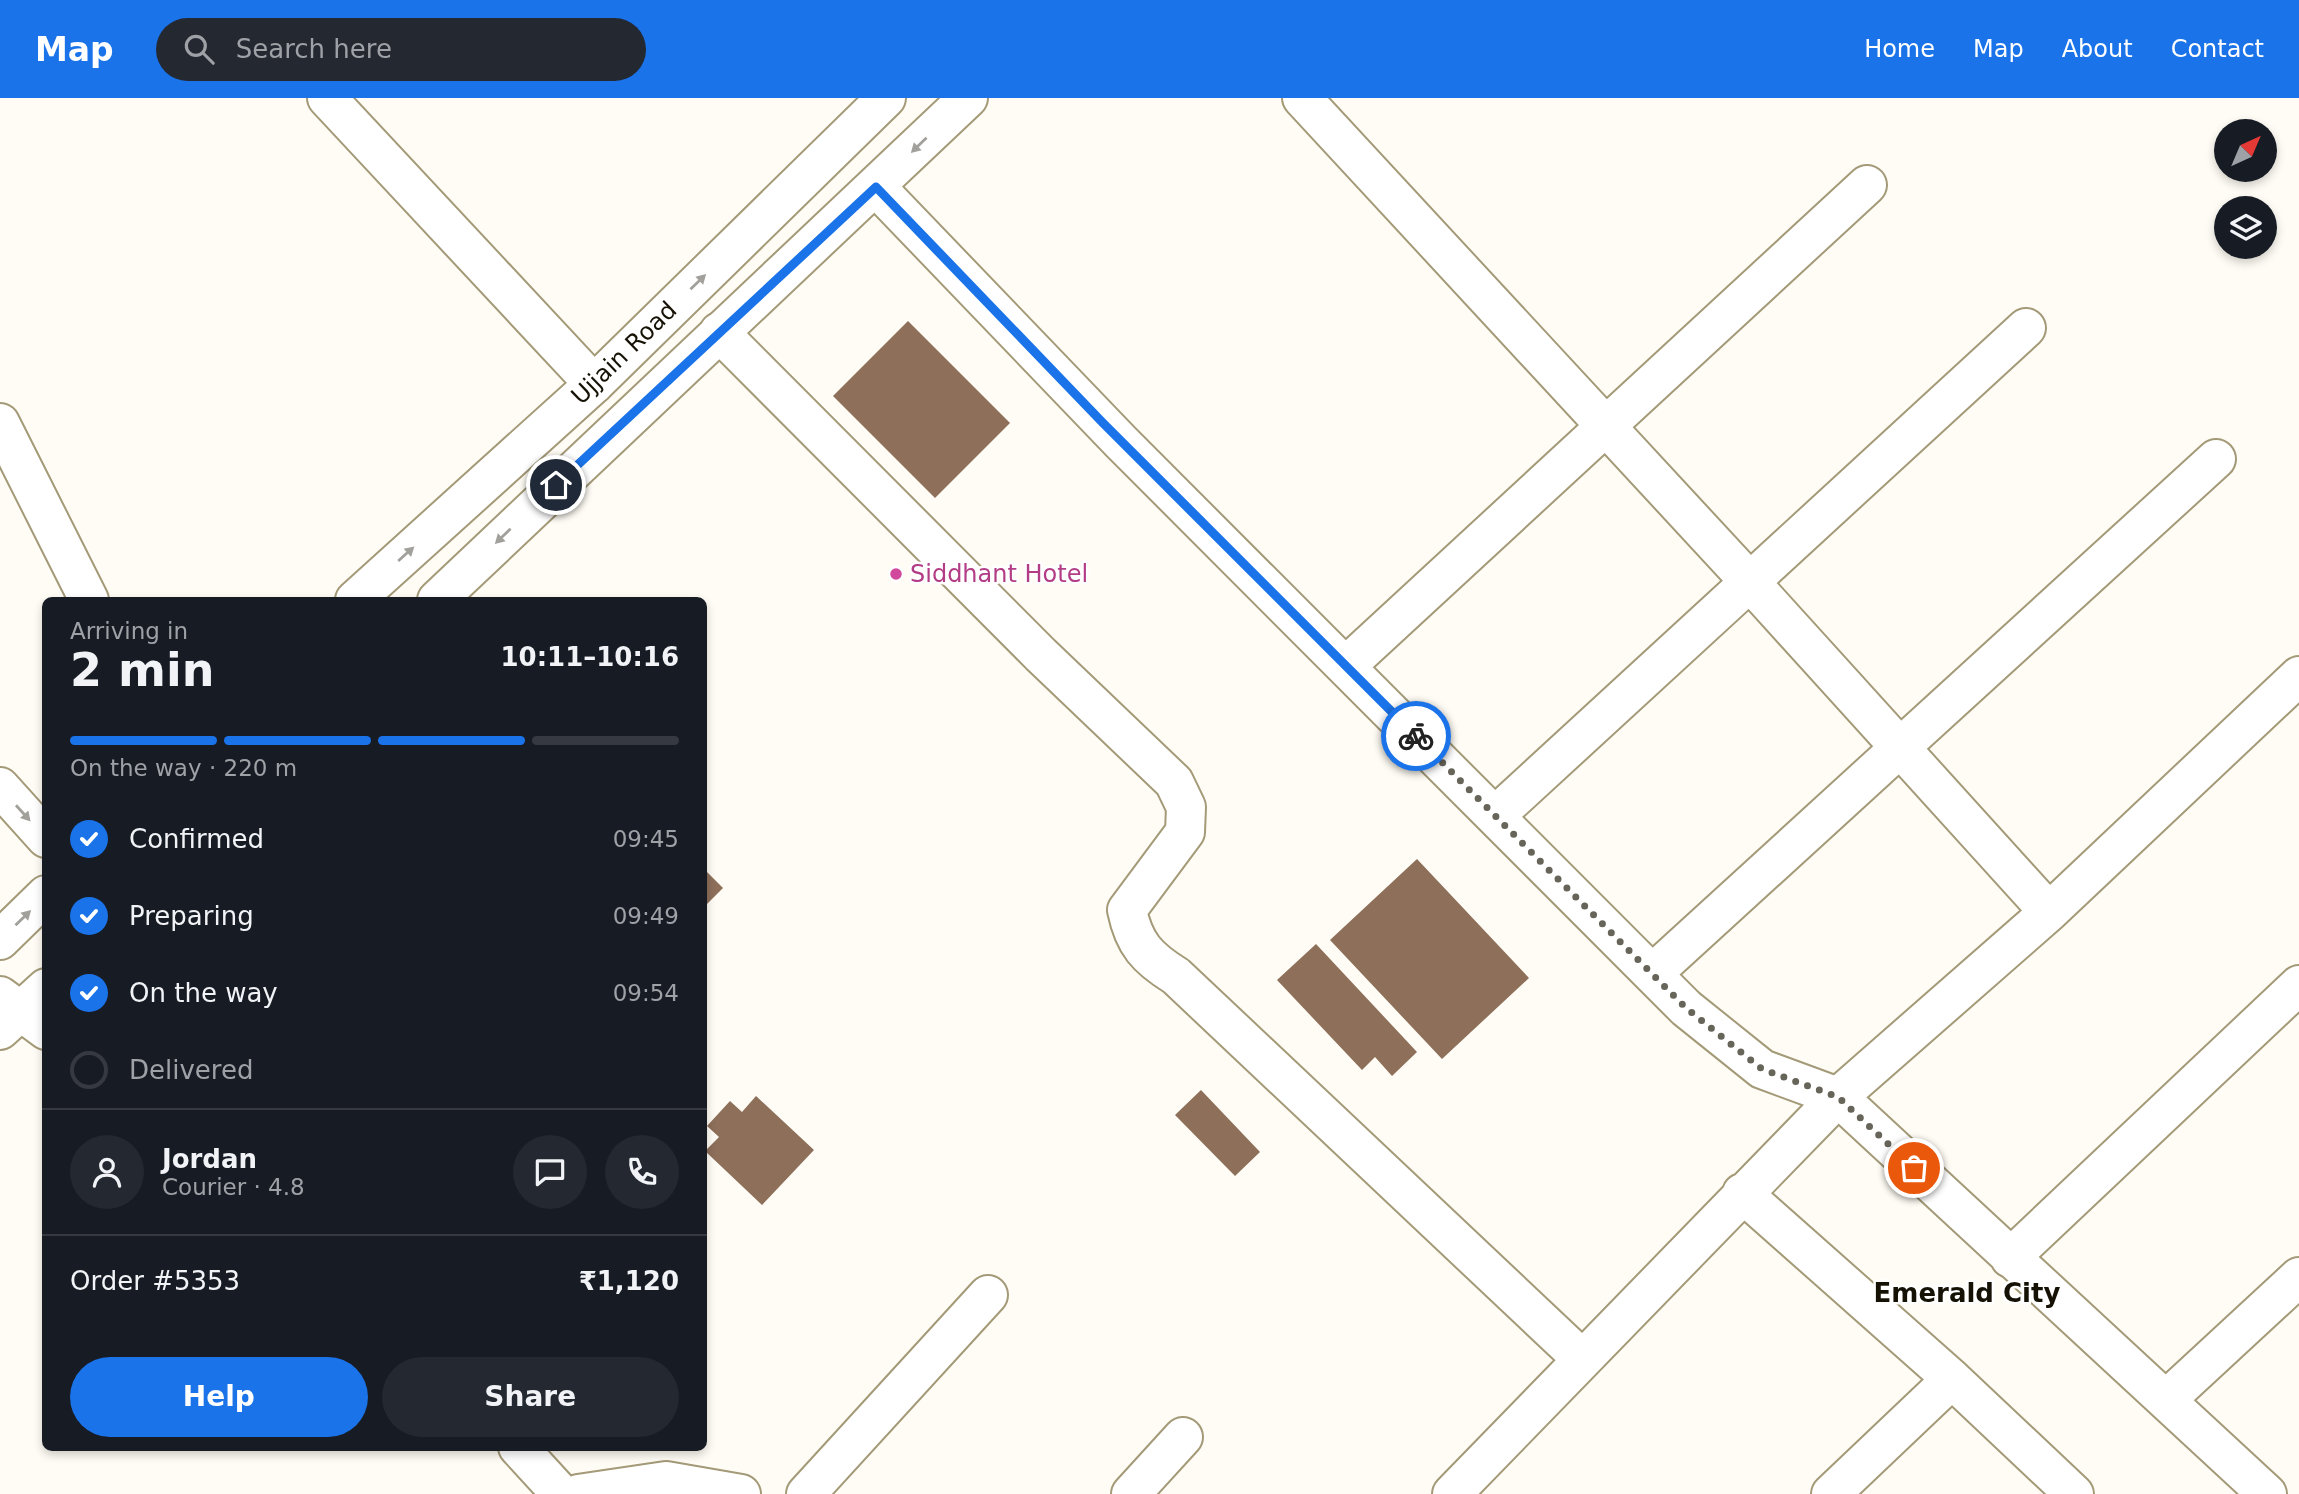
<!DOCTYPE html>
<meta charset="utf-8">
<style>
body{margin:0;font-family:"DejaVu Sans",sans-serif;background:#242831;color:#f1f3f6;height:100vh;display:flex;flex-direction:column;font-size:26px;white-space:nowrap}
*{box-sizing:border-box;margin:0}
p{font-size:23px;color:#9ea1a6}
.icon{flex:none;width:38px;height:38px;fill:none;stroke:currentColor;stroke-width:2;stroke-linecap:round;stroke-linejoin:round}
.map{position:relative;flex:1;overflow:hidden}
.drawer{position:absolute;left:42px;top:499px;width:665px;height:854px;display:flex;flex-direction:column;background:#171b24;border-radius:10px;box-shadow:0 4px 10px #0003}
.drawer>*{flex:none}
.needle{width:46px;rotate:44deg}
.fabs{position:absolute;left:2214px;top:21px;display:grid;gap:14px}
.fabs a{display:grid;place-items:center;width:63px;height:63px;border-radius:50%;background:#171b24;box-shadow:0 4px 10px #0003;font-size:35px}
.pin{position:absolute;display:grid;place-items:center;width:60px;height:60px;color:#fff;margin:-30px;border:4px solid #fff;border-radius:50%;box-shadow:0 2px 7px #0007}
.courier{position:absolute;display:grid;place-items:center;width:70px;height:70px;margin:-35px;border:5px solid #1a73e8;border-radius:50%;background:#fff;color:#222;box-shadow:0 2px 9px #0007}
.headline em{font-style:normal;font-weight:700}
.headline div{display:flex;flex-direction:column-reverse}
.headline{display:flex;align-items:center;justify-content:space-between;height:119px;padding:0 28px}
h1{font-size:46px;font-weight:700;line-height:52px}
.bar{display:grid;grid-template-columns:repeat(4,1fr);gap:10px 7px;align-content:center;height:84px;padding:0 28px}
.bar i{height:9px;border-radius:5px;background:#363941}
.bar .selected{background:#1a73e8}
.bar p{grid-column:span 4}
.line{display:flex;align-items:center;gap:18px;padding:0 28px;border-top:2px solid #363941}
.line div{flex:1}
.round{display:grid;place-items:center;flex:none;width:74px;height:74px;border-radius:37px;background:#242831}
ol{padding:0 28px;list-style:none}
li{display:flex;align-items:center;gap:21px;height:77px}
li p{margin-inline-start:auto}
li .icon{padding:7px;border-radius:50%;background:#1a73e8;color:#fff;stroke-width:4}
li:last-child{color:#9ea1a6}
li i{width:38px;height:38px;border:4px solid #363941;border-radius:50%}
.cta{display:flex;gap:14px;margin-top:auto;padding:14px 28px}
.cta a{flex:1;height:80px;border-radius:42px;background:#1a73e8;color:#fff;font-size:28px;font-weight:700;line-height:80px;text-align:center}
.cta a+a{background:#242831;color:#f1f3f6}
header{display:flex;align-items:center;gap:42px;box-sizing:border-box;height:98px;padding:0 35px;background:#1a73e8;color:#fff}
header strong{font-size:33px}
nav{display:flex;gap:38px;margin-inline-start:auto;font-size:24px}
.search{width:490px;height:63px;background:#242831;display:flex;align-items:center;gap:18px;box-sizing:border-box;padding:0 24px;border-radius:38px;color:#9ea1a6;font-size:26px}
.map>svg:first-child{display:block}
.building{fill:#8d6f5a}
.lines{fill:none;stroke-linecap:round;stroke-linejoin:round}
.minor-casing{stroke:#a49a78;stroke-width:42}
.major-casing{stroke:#a49a78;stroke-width:42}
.minor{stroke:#fff;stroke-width:38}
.major{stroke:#fff;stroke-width:38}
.oneway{fill:#a1a09b}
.done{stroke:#676459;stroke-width:7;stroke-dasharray:0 12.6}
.route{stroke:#1a73e8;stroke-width:9}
.hotel-dot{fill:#d1479c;stroke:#fff;stroke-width:2.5}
.labels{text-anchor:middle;stroke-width:5;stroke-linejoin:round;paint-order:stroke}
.street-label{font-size:24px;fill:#151205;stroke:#fff}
.hotel-label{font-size:24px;fill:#b23c85;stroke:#fff;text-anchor:start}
.neighbourhood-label{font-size:26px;font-weight:bold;fill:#151205;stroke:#fff}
</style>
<header>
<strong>Map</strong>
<div class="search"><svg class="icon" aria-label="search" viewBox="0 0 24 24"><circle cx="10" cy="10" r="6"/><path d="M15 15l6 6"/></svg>Search here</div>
<nav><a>Home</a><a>Map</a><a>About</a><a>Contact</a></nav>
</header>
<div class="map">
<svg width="2299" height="1396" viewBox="0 0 2299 1396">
<rect width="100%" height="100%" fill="#fefcf4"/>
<!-- building -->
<path class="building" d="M 908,223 L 1010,325 L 935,400 L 833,298 Z
M 1417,761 L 1529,880 L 1442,961 L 1330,842 Z
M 704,771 L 723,790 L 704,809 Z
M 1316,846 L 1417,954 L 1392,978 L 1375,959 L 1362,972 L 1277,882 Z
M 1201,992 L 1260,1054 L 1235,1078 L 1175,1017 Z
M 756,998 L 814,1052 L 762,1107 L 705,1053 L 719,1039 L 707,1028 L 730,1003 L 742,1014 Z"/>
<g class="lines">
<!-- minor casing -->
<g class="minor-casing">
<path id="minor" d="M 327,0 L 594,286
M 1302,0 L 1750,484 L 2049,814
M 876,89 L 1121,344 L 1686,910 L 1762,971 L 1838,999 L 1452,1396
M 719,234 L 1041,557 L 1174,684 L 1186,709 L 1185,734 L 1127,812 C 1134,846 1147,860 1176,878 L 1582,1261
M 0,325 L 89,502
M 1346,568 L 1867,87
M 0,689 L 46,740
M 1495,718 L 2026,230
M 1652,876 L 2216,361
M 0,898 L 46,932
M 1742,1095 L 1952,1281 L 2074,1396
M 2010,1160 L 2299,887
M 2166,1302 L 2299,1179
M 518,1349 L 561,1396
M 578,1396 L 666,1383 L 741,1396
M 806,1396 L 988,1197
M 1131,1396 L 1183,1339
M 1831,1396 L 1952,1281
M 2267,1396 L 1838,999 L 2049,814 L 2299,578"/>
</g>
<!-- major casing -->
<g class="major-casing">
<path id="major" d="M 355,502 L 594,286 L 886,0
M 437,502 L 968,0
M 0,842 L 46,797
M 0,932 L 46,890"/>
</g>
<!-- minor -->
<use href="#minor" class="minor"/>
<!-- major -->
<use href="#major" class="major"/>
</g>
<!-- one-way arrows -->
<defs><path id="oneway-solid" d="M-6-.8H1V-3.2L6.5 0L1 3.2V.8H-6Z" transform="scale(1.75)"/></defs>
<g class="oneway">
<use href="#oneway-solid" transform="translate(919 47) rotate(136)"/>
<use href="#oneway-solid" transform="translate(698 184) rotate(-44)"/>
<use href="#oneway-solid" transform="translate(503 438) rotate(136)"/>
<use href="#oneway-solid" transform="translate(406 456) rotate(-42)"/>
<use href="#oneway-solid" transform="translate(23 715) rotate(48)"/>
<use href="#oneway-solid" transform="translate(23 820) rotate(-44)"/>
</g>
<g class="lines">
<!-- done -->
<path class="done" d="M 1416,638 L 1686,910 L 1762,971 L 1838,999 L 1914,1070"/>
<!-- route -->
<path class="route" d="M 556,387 L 876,89 L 1103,325 L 1416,638"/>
</g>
<!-- markers -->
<circle class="hotel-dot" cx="896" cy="476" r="7"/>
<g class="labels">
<!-- street labels -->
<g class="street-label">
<text transform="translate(624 255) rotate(-44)" y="8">Ujjain Road</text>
</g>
<!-- hotel labels -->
<g class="hotel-label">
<text x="910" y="484">Siddhant Hotel</text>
</g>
<!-- neighbourhood labels -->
<g class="neighbourhood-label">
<text x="1967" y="1204">Emerald City</text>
</g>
</g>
</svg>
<div class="fabs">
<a><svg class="needle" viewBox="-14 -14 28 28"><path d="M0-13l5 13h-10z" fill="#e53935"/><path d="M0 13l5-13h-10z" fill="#9ea1a6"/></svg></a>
<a><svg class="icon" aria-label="layers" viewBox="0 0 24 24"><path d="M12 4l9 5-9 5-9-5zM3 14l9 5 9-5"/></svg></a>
</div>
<div class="pin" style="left:1914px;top:1070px;background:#ea580c"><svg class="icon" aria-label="bag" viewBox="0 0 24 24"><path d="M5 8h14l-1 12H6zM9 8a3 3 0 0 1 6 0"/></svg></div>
<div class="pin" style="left:556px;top:387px;background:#1f2937"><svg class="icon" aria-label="home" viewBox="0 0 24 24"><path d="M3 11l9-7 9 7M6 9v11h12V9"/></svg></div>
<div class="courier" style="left:1416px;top:638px"><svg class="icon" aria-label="bike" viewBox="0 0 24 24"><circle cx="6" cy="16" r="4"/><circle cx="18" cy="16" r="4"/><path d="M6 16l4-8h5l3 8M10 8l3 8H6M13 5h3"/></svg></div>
<section class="drawer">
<div class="headline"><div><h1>2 min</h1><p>Arriving in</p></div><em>10:11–10:16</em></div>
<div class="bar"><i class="selected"></i><i class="selected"></i><i class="selected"></i><i></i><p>On the way · 220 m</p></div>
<ol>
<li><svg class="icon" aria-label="check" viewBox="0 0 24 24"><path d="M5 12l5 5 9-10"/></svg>Confirmed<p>09:45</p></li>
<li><svg class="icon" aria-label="check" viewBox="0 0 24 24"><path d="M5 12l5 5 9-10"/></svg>Preparing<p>09:49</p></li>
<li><svg class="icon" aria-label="check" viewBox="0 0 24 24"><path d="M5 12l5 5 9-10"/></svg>On the way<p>09:54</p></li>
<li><i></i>Delivered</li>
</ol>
<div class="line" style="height:126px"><a class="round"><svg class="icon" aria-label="person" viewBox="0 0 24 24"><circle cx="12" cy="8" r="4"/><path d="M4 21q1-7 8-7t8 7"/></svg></a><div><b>Jordan</b><p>Courier · 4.8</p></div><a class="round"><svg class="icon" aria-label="chat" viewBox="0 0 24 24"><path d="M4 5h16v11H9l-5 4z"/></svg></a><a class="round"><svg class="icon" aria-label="phone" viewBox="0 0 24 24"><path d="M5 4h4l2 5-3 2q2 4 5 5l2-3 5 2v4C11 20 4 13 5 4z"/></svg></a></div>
<div class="line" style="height:91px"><div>Order #5353</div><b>₹1,120</b></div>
<div class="cta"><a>Help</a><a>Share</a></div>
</section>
</div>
